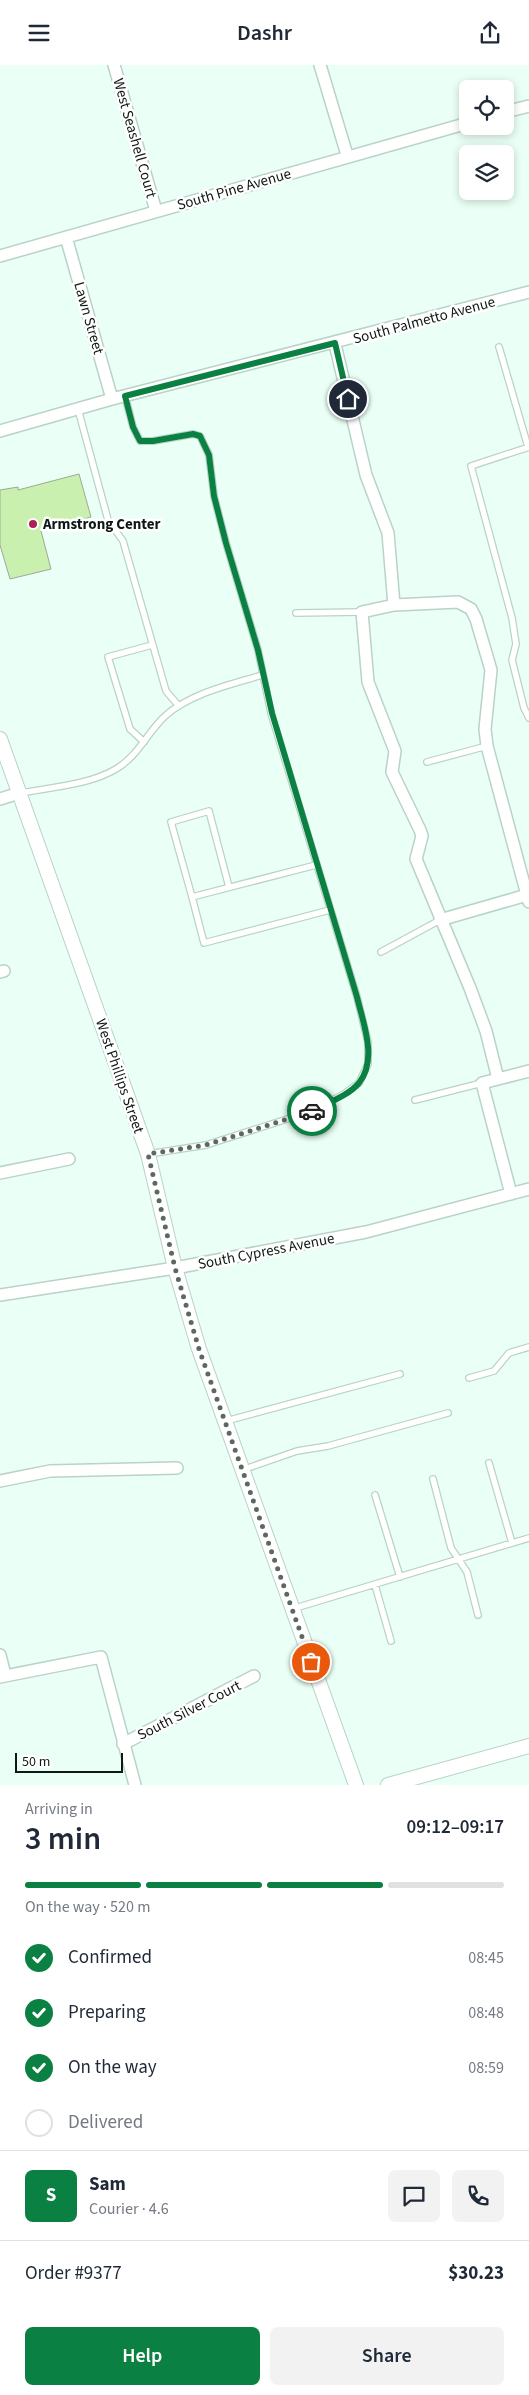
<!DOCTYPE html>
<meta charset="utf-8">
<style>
body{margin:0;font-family:"Source Sans 3",sans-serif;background:#f2f2f3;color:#1f2937;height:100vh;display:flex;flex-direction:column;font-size:19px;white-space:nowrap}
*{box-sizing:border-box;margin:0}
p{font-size:16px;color:#747a83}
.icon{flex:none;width:28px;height:28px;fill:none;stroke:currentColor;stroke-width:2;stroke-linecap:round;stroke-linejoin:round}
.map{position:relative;height:1720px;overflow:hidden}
.side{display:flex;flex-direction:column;background:#fff;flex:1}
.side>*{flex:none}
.controls{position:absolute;left:459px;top:15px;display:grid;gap:10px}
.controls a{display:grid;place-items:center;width:55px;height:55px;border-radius:8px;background:#fff;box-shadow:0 2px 8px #0003;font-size:25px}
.scale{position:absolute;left:15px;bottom:12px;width:108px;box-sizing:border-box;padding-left:5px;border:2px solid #0f1814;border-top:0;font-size:14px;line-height:18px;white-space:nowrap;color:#0f1814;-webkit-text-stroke:4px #fff;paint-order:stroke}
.pin{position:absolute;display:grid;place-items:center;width:42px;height:42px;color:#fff;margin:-21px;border:2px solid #fff;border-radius:50%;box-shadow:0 1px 5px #0007}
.courier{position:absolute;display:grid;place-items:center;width:50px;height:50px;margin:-25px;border:4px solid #0b8043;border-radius:50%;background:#fff;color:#222;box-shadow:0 1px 6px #0007}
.headline em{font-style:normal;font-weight:600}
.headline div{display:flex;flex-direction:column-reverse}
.headline{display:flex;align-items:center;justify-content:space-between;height:85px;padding:0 25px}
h1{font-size:32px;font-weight:600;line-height:38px}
.bar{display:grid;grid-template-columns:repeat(4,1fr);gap:8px 5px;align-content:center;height:60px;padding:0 25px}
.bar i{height:6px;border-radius:4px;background:#e0e1e3}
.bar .active{background:#0b8043}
.bar p{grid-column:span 4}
.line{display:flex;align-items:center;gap:12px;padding:0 25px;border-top:1px solid #e0e1e3}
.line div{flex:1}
.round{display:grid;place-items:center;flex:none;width:52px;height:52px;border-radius:8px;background:#f2f2f3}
ol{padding:0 25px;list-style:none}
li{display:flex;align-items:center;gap:15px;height:55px}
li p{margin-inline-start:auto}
li .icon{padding:5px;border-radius:50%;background:#0b8043;color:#fff;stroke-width:4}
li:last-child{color:#747a83}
li i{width:28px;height:28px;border:2px solid #e0e1e3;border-radius:50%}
.action{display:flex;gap:10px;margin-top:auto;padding:10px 25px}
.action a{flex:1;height:58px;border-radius:8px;background:#0b8043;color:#fff;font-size:20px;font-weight:600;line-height:58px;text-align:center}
.action a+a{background:#f2f2f3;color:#1f2937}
header{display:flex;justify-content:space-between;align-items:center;height:65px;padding:0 25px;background:#fff;font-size:22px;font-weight:600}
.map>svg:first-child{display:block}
.building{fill:#caf0b0;stroke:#9da995}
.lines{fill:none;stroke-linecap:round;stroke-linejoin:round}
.service-casing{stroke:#b9d3c6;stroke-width:8}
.minor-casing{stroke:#b9d3c6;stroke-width:14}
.tertiary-casing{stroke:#b9d3c6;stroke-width:16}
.service{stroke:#fff;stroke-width:5.5}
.minor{stroke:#fff;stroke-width:11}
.tertiary{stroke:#fff;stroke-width:14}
.done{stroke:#5c6963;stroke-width:5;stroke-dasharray:0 9}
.route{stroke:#0b8043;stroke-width:6}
.poi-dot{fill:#af1f55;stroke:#fff;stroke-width:2}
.labels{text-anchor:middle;stroke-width:5;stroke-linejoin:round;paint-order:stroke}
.street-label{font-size:15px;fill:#0f1814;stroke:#fff}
.poi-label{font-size:15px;font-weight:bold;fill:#0f1814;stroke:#fff;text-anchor:start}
</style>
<header><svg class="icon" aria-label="menu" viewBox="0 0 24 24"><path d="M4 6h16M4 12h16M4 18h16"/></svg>Dashr<svg class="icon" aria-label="share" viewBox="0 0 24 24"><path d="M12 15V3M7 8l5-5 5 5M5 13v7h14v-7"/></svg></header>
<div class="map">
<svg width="529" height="1720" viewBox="0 0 529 1720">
<rect width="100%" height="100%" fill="#eafff5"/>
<!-- building -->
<path class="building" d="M 79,409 L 91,452 L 41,466 L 51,504 L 10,514 L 0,480 L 0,425 L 18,422 L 18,425 Z"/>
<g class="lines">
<!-- service casing -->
<g class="service-casing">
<path id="service" d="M 499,282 L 528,382
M 125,331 L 133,362 L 140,376 L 153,376 L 193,369 L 200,371 L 209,390 L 214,431 L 226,478 L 258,585 L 271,648 L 357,932 L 368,977 L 368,999 L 359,1018 L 344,1029 L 312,1046 L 206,1080 L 148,1089
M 78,344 L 108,455 L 123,476 L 166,626 L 178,640
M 529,382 L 471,401 L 512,553 L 516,579 L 512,595 L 524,643 L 529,653
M 296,548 L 362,547
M 144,677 L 130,664 L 108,592 L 152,580
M 427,697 L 487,681
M 21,728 C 52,722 89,720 116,704 C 138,691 147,668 165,651 C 191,628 230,620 262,610
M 316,800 L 192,832 L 204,878 L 330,845
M 192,832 L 171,757 L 209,746 L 229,822
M 381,887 L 440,855
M 415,1035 L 482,1018
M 469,1313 L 494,1306 L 509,1288 L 529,1282
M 226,1356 L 400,1309
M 489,1398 L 512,1478
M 242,1405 L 297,1386 L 328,1381 L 448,1348
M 433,1414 L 451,1483 L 467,1507 L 478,1550
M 375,1430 L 400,1512
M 375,1520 L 391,1576
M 292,1544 L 529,1473"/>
</g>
<!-- minor casing -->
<g class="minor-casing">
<path id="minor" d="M 114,0 L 156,146
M 320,0 L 347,90
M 505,47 L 529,41
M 66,172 L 112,334
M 0,191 L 468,58
M 335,279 L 366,410 L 388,468 L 394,540 L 458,537 L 471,544 L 476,554 L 491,605 L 485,664 L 487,681 L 527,830
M 0,366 L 112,334 L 529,227
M 394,540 L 362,547 L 368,617 L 395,686 L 392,707 L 420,765 L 422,771 L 416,794 L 470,923 L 486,966 L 498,1014 L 529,1006
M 0,734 L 19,728
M 440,855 L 527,830 L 529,837
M 0,907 L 4,906
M 498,1014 L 482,1018 L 511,1129
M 0,1108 L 69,1094
M 0,1230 L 175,1203 L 366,1167 L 529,1124
M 0,1416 L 50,1406 L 177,1403
M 0,1590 L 5,1610
M 0,1612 L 101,1592 L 135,1720
M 123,1679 L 254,1611"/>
</g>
<!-- tertiary casing -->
<g class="tertiary-casing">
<path id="tertiary" d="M 0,674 L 148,1089 L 175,1203 L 199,1284 L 356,1720
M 388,1720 L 529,1681"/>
</g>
<!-- service -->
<use href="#service" class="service"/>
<!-- minor -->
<use href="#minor" class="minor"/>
<!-- tertiary -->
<use href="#tertiary" class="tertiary"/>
</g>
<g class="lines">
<!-- done -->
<path class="done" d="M 311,1597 L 199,1284 L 175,1203 L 148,1089 L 206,1080 L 312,1046"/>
<!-- route -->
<path class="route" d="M 312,1046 C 327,1038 348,1031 359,1018 C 378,994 363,958 357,932 L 272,648 L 258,585 L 226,478 L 214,431 L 209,390 L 200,371 L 193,369 L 153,376 L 140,376 L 133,362 L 125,331 L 335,278 L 348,334"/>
</g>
<!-- markers -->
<circle class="poi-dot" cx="33" cy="459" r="5"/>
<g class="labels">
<!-- street labels -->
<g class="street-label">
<text transform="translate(135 73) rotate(74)" y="5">West Seashell Court</text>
<text transform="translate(234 124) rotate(-16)" y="5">South Pine Avenue</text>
<text transform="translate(89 253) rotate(74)" y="5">Lawn Street</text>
<text transform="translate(424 255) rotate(-15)" y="5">South Palmetto Avenue</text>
<text transform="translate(120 1011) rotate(71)" y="5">West Phillips Street</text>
<text transform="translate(266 1186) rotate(-11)" y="5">South Cypress Avenue</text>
<text transform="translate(189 1645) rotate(-27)" y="5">South Silver Court</text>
</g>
<!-- poi labels -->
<g class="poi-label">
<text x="43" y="464">Armstrong Center</text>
</g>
</g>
</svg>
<div class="controls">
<a><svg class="icon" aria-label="locate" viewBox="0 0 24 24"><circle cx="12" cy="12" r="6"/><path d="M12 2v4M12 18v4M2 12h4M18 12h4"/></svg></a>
<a><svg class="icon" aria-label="layers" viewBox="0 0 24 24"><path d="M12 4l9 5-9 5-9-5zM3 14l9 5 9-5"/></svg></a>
</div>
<div class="scale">50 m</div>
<div class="pin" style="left:311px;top:1597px;background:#ea580c"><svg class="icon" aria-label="bag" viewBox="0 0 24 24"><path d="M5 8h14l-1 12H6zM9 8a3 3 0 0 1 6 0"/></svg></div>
<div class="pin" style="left:348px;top:334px;background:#1f2937"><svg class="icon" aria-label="home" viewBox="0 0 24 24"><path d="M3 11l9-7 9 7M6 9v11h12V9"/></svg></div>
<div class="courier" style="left:312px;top:1046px"><svg class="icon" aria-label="car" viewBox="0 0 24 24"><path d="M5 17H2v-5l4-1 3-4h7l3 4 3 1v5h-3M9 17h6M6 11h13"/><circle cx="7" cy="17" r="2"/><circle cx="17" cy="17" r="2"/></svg></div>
</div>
<section class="side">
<div class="headline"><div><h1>3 min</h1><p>Arriving in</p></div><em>09:12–09:17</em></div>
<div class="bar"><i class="active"></i><i class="active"></i><i class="active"></i><i></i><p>On the way · 520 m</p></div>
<ol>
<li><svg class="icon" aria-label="check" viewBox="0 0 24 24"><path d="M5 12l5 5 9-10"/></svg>Confirmed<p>08:45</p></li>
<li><svg class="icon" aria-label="check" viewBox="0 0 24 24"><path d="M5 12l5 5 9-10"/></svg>Preparing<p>08:48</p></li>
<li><svg class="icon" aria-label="check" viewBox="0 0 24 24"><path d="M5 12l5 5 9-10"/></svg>On the way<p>08:59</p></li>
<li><i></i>Delivered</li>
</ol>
<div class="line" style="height:90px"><b class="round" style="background:#0b8043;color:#fff">S</b><div><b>Sam</b><p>Courier · 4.6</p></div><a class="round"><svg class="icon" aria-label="chat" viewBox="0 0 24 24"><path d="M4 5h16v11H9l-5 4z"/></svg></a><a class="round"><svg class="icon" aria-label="phone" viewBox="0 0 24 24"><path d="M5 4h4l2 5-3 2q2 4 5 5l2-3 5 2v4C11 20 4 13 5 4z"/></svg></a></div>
<div class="line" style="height:65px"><div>Order #9377</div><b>$30.23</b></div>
<div class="action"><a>Help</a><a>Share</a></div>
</section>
